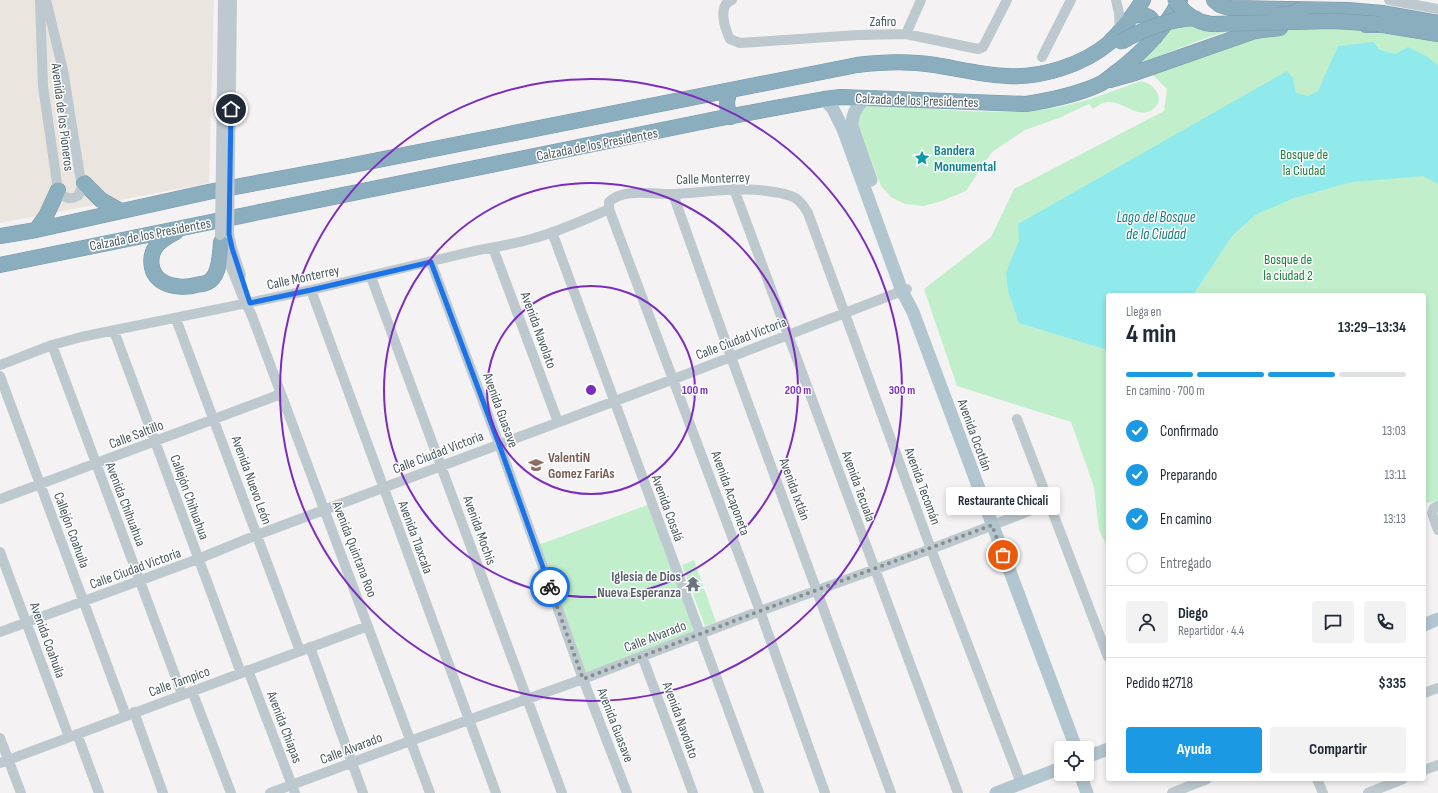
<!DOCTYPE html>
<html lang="es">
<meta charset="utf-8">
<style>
body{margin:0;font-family:"Sofia Sans Condensed",sans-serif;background:#f2f2f3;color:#1f2937;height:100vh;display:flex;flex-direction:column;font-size:15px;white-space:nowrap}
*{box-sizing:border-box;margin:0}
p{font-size:13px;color:#747a83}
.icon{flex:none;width:22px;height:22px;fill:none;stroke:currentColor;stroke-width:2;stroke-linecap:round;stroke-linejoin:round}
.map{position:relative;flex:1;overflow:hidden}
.details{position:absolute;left:1106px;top:293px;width:320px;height:488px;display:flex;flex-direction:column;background:#fff;border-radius:4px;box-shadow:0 2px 6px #0003}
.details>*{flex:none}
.controls{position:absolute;left:1054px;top:741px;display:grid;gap:8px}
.controls a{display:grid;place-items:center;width:40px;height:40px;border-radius:4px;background:#fff;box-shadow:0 2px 6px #0003;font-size:20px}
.pin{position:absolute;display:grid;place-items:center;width:34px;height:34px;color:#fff;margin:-17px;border:2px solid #fff;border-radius:50%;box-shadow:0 1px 4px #0007}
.courier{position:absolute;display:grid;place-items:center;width:40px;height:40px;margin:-20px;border:3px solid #1a73e8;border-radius:50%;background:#fff;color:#222;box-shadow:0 1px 5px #0007}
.bubble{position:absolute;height:28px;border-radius:4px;background:#fff;box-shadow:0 2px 6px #0003;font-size:13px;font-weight:700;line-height:28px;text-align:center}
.head em{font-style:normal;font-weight:700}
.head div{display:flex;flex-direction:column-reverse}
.head{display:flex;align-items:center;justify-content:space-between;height:68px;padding:0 20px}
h1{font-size:26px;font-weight:700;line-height:30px}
.bar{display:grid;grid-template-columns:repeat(4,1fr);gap:6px 4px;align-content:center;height:48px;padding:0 20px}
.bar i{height:5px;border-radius:3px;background:#e0e1e3}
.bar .current{background:#1c99e3}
.bar p{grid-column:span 4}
.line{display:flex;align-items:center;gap:10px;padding:0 20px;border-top:1px solid #e0e1e3}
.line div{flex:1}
.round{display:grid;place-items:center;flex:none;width:42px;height:42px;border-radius:4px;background:#f2f2f3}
ol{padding:0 20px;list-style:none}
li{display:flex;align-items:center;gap:12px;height:44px}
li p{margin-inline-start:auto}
li .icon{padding:4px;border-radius:50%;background:#1c99e3;color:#fff;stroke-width:4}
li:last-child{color:#747a83}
li i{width:22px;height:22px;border:2px solid #e0e1e3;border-radius:50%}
.primary-button{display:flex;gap:8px;margin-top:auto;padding:8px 20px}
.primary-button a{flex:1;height:46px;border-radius:4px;background:#1c99e3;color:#fff;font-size:16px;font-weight:700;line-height:46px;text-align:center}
.primary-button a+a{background:#f2f2f3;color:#1f2937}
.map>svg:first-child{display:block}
.commercial{fill:#eae5df}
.green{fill:#c2efcb}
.water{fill:#90eaeb}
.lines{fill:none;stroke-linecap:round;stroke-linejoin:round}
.highway-casing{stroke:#7699ab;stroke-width:16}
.minor{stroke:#bdc9ce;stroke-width:10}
.major{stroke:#b2c6cf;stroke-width:13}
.highway{stroke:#8baebf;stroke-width:15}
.highway-bridge-casing{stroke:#7699ab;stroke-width:16;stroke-linecap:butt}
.minor-bridge{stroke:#bdc9ce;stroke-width:10}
.highway-bridge{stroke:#8baebf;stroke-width:15}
.done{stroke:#858f92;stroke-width:4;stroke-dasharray:0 7.2}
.route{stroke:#1a73e8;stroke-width:5}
.ring{fill:none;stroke:#7b2cbf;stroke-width:2}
.labels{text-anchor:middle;stroke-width:3;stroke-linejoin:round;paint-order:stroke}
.street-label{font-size:14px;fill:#49595f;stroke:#fff}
.culture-label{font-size:14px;font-weight:bold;fill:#0d838f;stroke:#fff;text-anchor:start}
.park-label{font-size:14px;fill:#198139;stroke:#fff}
.education-label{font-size:14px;font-weight:bold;fill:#785e54;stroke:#fff;text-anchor:start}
.worship-label{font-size:14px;font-weight:bold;fill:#5b616d;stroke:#fff;text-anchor:end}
.water-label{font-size:15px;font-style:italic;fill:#107c7e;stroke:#fff}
.centre{fill:#7b2cbf;stroke:#fff;stroke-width:2}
.ring-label{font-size:12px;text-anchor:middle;font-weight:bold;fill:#7b2cbf;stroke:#fff;stroke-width:3;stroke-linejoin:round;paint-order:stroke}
</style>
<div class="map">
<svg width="1438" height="793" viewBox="0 0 1438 793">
<rect width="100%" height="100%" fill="#f4f2f2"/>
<!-- commercial -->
<path class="commercial" d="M 0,0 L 214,0 L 209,183 L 0,223 Z"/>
<!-- green -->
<path class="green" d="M 1337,24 L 1438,40 L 1438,501 L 1424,503 L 1424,295 L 1108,295 L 1108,549 L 1099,530 L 1094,487 L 1071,422 L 957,386 L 924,289 L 991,237 L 1014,189 L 1164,111 L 1167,89 L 1151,73 L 1264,32 Z
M 1173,26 L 1243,26 L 1206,38 L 1138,64 Z
M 1141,81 C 1157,84 1167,103 1150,111 C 1136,119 1120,97 1103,103 C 1100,104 1096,107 1093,109 L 1089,104 L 1059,118 L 1025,130 L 992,152 L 966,191 L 942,201 L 923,206 L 905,204 L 891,197 L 881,186 L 856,119 L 867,103 C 929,108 991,117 1053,108 C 1084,103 1112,91 1141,81 Z
M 653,503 L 702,633 L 585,677 L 538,545 Z
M 694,560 L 716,622 L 705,626 L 682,565 Z"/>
<!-- water -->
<path class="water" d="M 1373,42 L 1380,50 L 1395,54 L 1408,47 L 1428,57 L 1438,66 L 1438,184 L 1423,176 L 1352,182 L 1294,198 L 1255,215 L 1232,236 L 1193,295 L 1108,295 L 1108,350 L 1019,323 L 1008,291 L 1006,272 L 1019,241 L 1018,224 L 1287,71 L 1293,78 L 1296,93 L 1308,96 L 1318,91 L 1338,46 Z"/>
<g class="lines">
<!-- highway casing -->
<g class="highway-casing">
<path id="highway" d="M 1214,0 L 1220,5 L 1230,8 L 1348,10 L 1382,13 L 1438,23
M 1133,16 C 1151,12 1156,21 1155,37
M 1366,25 L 1383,25 L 1438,34
M 1110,80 L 1135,73 L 1252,32 L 1262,30 L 1280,28
M 730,90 C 727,99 725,107 731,117
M 84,183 L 101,200 L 121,211
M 36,230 L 46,216 L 58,190
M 176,232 C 170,235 163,239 158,244 C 148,255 149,274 163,282 C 172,287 186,288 196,285 C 201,284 207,284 211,280 C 220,272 220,254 221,242
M 0,236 L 36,230 L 208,192 L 348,166 L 857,65 C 882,62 909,61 935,65 C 959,69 983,75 1007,76 C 1041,78 1083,65 1109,43 C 1122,30 1133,16 1143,0
M 0,265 L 716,119 L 824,99 L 841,97 L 1026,104 C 1051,100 1077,95 1100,84 C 1106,81 1112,75 1118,71 C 1144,51 1165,29 1180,0"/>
</g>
<!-- minor -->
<path class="minor" d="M 40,0 L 43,86 L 58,190 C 63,197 69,201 78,196 L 84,183 L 80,176 L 63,70 L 46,0
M 732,0 C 717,5 725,29 730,39 L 740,43 L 858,35 L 906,34 L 978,49 L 983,47 L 1007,0
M 1116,0 L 1119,13 L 1120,31
M 1389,0 L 1438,9
M 906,34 L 921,0
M 1042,57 L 1071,0
M 230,156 L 232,0
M 221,160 L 223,0
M 734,189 L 958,793
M 673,194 L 731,357 L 891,793
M 552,232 C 622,419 689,607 759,793
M 229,234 L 232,248 L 241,275
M 222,245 L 242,295 L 252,316 L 430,793
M 493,248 L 558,422
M 431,262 L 499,444 L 583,679 L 627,793
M 371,277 L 562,793
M 311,290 L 496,793
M 176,319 L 300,651
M 114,331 L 241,673
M 52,345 L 182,694
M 0,365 L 52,345 L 81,337 L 311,290 L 470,252 C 491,247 511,245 531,239 C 558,232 584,220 609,209
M 0,376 L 126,716
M 1017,419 L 1108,657
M 0,499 L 281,394
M 1438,506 L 1434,508 L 1432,513 L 1438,530
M 0,552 L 69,737
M 0,632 L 198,559 L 257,535 L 674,379 L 907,289
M 310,647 L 363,793
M 642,656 L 693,793
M 248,670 L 295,793
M 192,691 L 231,793
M 1424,693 L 1438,688
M 134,712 L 163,793
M 77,734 L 99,793
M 0,738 L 21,793
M 0,763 L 368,626
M 1424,770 L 1438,765
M 1317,779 L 1323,793
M 270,793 L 410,741 L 583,679 L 760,611 L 931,549 L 1050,503
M 825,793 L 760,611 L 609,209 L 609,202 C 624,187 655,195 674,194 C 713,192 752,184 791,196 C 798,198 804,206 808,213 L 931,549 L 1021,783
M 1172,793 L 1207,779
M 1368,793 L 1403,779"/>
<!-- major -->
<path class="major" d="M 866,98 C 857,106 852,113 852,126 L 871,180
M 824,99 L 833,109 L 843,129 L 902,291 L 913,312 L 1076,748
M 1424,625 L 1438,619
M 1087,757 L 1108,749
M 1080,774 L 1087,793
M 996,793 L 1061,768"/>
<!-- highway -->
<use href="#highway" class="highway"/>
<!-- highway-bridge casing -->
<g class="highway-bridge-casing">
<path id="highway-bridge" d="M 1175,0 C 1184,14 1195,22 1211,24 L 1334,21 L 1379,24
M 1276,15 L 1290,14 L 1302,9
M 1121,42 C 1145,28 1168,19 1196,18"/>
</g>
<!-- minor-bridge -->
<path class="minor-bridge" d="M 229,234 L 230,156
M 220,235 L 221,160"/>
<!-- highway-bridge -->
<use href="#highway-bridge" class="highway-bridge"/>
</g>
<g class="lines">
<!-- done -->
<path class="done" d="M 550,587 L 583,679 L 760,611 L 992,525 L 1003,555"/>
<!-- route -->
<path class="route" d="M 231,109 L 229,234 L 232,248 L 250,303 L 311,290 L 431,262 L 499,444 L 550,587"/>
</g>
<!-- distance rings -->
<g class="ring">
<circle cx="591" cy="390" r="104"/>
<circle cx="591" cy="390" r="207"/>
<circle cx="591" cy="390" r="311"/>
</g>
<!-- icons -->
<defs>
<g id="sight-bare" transform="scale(1.2)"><path d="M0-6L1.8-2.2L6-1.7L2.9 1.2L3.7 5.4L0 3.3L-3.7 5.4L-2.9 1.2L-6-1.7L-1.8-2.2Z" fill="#0f9aa8" stroke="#fff" stroke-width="2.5" paint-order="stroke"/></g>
<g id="school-bare" transform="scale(1.2)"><path d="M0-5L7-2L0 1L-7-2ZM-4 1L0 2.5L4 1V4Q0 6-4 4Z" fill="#8d6e63" stroke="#fff" stroke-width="2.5" paint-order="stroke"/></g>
<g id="temple-bare" transform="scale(1.2)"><path d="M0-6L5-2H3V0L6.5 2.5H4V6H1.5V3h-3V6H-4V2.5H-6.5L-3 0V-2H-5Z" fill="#6b7280" stroke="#fff" stroke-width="2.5" paint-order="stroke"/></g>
</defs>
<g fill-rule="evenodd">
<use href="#sight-bare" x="922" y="158"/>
<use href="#school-bare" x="536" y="465"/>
<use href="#temple-bare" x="693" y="584"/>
</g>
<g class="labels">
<!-- street labels -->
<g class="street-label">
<text x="883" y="26">Zafiro</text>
<text transform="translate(917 100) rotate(2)" y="5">Calzada de los Presidentes</text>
<text transform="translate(63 117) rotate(83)" y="5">Avenida de los Pioneros</text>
<text transform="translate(597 144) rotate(-11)" y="5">Calzada de los Presidentes</text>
<text transform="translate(713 178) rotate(-2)" y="5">Calle Monterrey</text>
<text transform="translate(150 234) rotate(-11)" y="5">Calzada de los Presidentes</text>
<text transform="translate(303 277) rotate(-12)" y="5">Calle Monterrey</text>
<text transform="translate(539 330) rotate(70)" y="5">Avenida Navolato</text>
<text transform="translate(741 338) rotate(-21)" y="5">Calle Ciudad Victoria</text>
<text transform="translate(501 410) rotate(70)" y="5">Avenida Guasave</text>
<text transform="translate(136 434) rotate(-21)" y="5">Calle Saltillo</text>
<text transform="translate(975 435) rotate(70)" y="5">Avenida Ocotlán</text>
<text transform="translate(438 452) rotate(-21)" y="5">Calle Ciudad Victoria</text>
<text transform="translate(252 480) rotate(70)" y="5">Avenida Nuevo León</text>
<text transform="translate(859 486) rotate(70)" y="5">Avenida Tecuala</text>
<text transform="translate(923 486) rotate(70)" y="5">Avenida Tecomán</text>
<text transform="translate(795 489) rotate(70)" y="5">Avenida Ixtlán</text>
<text transform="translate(731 493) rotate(70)" y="5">Avenida Acaponeta</text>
<text transform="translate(190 497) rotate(70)" y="5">Callejón Chihuahua</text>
<text transform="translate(126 504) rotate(69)" y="5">Avenida Chihuahua</text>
<text transform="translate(668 508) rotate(70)" y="5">Avenida Cosalá</text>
<text transform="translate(72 530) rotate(70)" y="5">Callejón Coahuila</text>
<text transform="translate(480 530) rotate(70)" y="5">Avenida Mochis</text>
<text transform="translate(416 537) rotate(70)" y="5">Avenida Tlaxcala</text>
<text transform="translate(355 549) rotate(69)" y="5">Avenida Quintana Roo</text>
<text transform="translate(135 568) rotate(-20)" y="5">Calle Ciudad Victoria</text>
<text transform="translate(655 636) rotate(-21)" y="5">Calle Alvarado</text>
<text transform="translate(48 640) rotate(70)" y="5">Avenida Coahuila</text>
<text transform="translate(179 681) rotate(-20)" y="5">Calle Tampico</text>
<text transform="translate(681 720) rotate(70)" y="5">Avenida Navolato</text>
<text transform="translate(616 725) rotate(69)" y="5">Avenida Guasave</text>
<text transform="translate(285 727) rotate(69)" y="5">Avenida Chiapas</text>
<text transform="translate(351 748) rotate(-21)" y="5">Calle Alvarado</text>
</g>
<!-- culture labels -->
<g class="culture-label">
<text x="934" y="155">Bandera<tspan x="934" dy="16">Monumental</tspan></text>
</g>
<!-- park labels -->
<g class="park-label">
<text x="1304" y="159">Bosque de<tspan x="1304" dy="16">la Ciudad</tspan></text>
<text x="1288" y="264">Bosque de<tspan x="1288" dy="16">la ciudad 2</tspan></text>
</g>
<!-- education labels -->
<g class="education-label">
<text x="548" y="462">ValentiN<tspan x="548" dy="16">Gomez FariAs</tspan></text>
</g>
<!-- worship labels -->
<g class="worship-label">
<text x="681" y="581">Iglesia de Dios<tspan x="681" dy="16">Nueva Esperanza</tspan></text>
</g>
<!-- water labels -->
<g class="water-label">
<text x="1156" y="222">Lago del Bosque<tspan x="1156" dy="17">de la Ciudad</tspan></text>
</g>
</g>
<circle cx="591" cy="390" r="6" class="centre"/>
<g class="ring-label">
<text x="695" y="394">100 m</text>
<text x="798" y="394">200 m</text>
<text x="902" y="394">300 m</text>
</g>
</svg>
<div class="controls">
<a><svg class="icon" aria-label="locate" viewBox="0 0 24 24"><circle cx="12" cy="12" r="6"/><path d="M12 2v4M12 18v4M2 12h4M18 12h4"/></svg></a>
</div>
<div class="pin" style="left:1003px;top:555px;background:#ea580c"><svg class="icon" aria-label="bag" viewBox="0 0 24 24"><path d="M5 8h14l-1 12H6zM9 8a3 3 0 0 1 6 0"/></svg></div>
<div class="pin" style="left:231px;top:109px;background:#1f2937"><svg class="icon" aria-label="home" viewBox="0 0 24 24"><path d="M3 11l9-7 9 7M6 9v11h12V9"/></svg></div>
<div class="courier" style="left:550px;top:587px"><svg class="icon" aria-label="bike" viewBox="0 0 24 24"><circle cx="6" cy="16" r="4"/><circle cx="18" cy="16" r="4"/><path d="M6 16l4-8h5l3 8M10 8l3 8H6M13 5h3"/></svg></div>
<div class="bubble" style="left:946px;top:487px;width:114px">Restaurante Chicali</div>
<section class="details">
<div class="head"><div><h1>4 min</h1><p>Llega en</p></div><em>13:29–13:34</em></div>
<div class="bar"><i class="current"></i><i class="current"></i><i class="current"></i><i></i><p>En camino · 700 m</p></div>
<ol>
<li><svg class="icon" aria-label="check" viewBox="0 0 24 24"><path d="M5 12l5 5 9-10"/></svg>Confirmado<p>13:03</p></li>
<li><svg class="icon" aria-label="check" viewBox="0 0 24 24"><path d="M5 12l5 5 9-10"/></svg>Preparando<p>13:11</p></li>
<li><svg class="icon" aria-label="check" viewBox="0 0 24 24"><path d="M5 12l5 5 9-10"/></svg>En camino<p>13:13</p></li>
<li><i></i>Entregado</li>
</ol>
<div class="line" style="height:72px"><a class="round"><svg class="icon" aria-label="person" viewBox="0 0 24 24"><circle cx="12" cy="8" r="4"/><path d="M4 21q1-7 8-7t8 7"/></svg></a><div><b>Diego</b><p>Repartidor · 4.4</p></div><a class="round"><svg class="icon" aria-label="chat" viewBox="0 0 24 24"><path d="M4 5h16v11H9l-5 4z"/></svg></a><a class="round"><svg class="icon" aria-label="phone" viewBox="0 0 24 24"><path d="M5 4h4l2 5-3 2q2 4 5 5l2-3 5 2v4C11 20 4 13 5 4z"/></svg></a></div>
<div class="line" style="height:52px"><div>Pedido #2718</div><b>$335</b></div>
<div class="primary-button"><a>Ayuda</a><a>Compartir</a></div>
</section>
</div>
